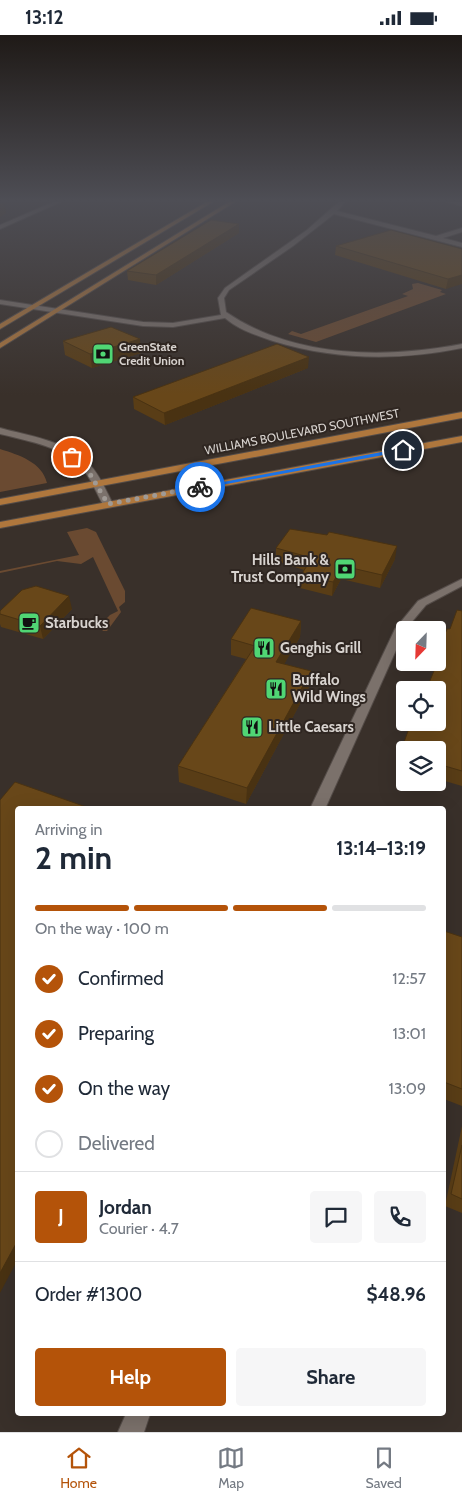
<!DOCTYPE html>
<meta charset="utf-8">
<style>
body{margin:0;font-family:Cabin,sans-serif;background:#f6f6f7;color:#1f2937;height:100vh;display:flex;flex-direction:column;font-size:19px;white-space:nowrap}
*{box-sizing:border-box;margin:0}
p{font-size:16px;color:#747a83}
.icon{flex:none;width:28px;height:28px;fill:none;stroke:currentColor;stroke-width:2;stroke-linecap:round;stroke-linejoin:round}
.map{position:relative;flex:1;overflow:hidden}
.drawer{position:absolute;left:15px;top:771px;width:431px;height:610px;display:flex;flex-direction:column;background:#fff;border-radius:5px;box-shadow:0 5px 20px #0002}
.drawer>*{flex:none}
.needle{width:32px;rotate:203deg}
.controls{position:absolute;left:396px;top:586px;display:grid;gap:10px}
.controls a{display:grid;place-items:center;width:50px;height:50px;border-radius:5px;background:#fff;box-shadow:0 5px 20px #0002;font-size:25px}
.pin{position:absolute;display:grid;place-items:center;width:42px;height:42px;color:#fff;margin:-21px;border:2px solid #fff;border-radius:50%;box-shadow:0 1px 5px #0007}
.courier{position:absolute;display:grid;place-items:center;width:50px;height:50px;margin:-25px;border:4px solid #1a73e8;border-radius:50%;background:#fff;color:#222;box-shadow:0 1px 6px #0007}
.overview em{font-style:normal;font-weight:700}
.overview div{display:flex;flex-direction:column-reverse}
.overview{display:flex;align-items:center;justify-content:space-between;height:85px;padding:0 20px}
h1{font-size:32px;font-weight:700;line-height:38px}
.bar{display:grid;grid-template-columns:repeat(4,1fr);gap:8px 5px;align-content:center;height:60px;padding:0 20px}
.bar i{height:6px;border-radius:4px;background:#e0e1e3}
.bar .current{background:#b45309}
.bar p{grid-column:span 4}
.line{display:flex;align-items:center;gap:12px;padding:0 20px;border-top:1px solid #e0e1e3}
.line div{flex:1}
.round{display:grid;place-items:center;flex:none;width:52px;height:52px;border-radius:5px;background:#f6f6f7}
ol{padding:0 20px;list-style:none}
li{display:flex;align-items:center;gap:15px;height:55px}
li p{margin-inline-start:auto}
li .icon{padding:5px;border-radius:50%;background:#b45309;color:#fff;stroke-width:4}
li:last-child{color:#747a83}
li i{width:28px;height:28px;border:2px solid #e0e1e3;border-radius:50%}
.cta{display:flex;gap:10px;margin-top:auto;padding:10px 20px}
.cta a{flex:1;height:58px;border-radius:5px;background:#b45309;color:#fff;font-size:20px;font-weight:700;line-height:58px;text-align:center}
.cta a+a{background:#f6f6f7;color:#1f2937}
.status{display:flex;justify-content:space-between;align-items:center;height:35px;padding:0 25px;background:#fff;direction:ltr}
.status svg{height:14px;fill:currentColor}
.tab-bar{display:flex;justify-content:space-around;align-items:center;height:70px;border-top:1px solid #e0e1e3;background:#fff;font-size:14px;color:#747a83}
.tab-bar a{display:grid;justify-items:center;gap:2px}
.tab-bar .current{color:#b45309}
.map>svg:first-child{display:block}
.green{fill:#6a4a31}
.lines{fill:none;stroke-linecap:round;stroke-linejoin:round}
.minor-casing{stroke:#544c48;stroke-width:2}
.tertiary-casing{stroke:#544c48;stroke-width:2}
.primary-casing{stroke:#544c48;stroke-width:2}
.minor{fill:#7b716b;fill-rule:evenodd}
.tertiary{fill:#7b716b;fill-rule:evenodd}
.primary{fill:#af773d;fill-rule:evenodd}
.wall{fill:#593d16}
.shaded-wall{fill:#493212}
.building{fill:#684719;stroke:#493212}
.route{fill:#1a73e8}
.done{stroke:#a09a95;stroke-width:5;stroke-dasharray:0 9}
.labels{text-anchor:middle;stroke-width:4;stroke-linejoin:round;paint-order:stroke}
.far-poi-label{font-size:12px;font-weight:bold;fill:#d8d3cf;stroke:#2f2621;text-anchor:start}
.far-street-label{font-size:12px;fill:#d8d3cf;stroke:#2f2621}
.poi-label{font-size:15px;font-weight:bold;fill:#d8d3cf;stroke:#2f2621;text-anchor:start}
</style>
<div class="status"><b>13:12</b><svg viewBox="0 0 49 12"><path d="M0 12V9h3v3zM5 12V6h3v6zM10 12V3h3v9zM15 12V0h3v12zM26 1h20v11H26zM47 4h2v5h-2z"/></svg></div>
<div class="map">
<svg width="462" height="1397" viewBox="0 0 462 1397">
<rect width="100%" height="100%" fill="#39302a"/>
<!-- green -->
<path class="green" d="M 418,248 L 442,255 L 440,257 L 446,259 L 316,307 L 288,299 L 292,296 L 301,299 L 408,261 L 402,259 L 413,254 L 412,249 Z
M 0,414 C 19,420 42,427 47,448 L 0,457 Z
M 87,493 L 96,497 L 125,556 L 125,567 L 119,572 L 121,577 L 107,596 L 103,596 L 99,591 L 110,580 L 118,576 L 93,522 L 81,529 L 57,526 L 0,538 L 0,536 L 79,520 L 67,497 Z"/>
<g class="lines">
<!-- minor casing -->
<g class="minor-casing">
<path id="minor" d="M 58,165 L 65,165 L 0,194 L 0,190 Z
M 341,165 L 347,165 L 337,176 L 436,201 L 462,193 L 462,197 L 443,203 L 462,208 L 462,212 L 334,179 L 293,211 L 229,255 L 224,263 L 226,277 C 293,323 384,324 462,309 L 462,313 C 398,326 335,325 273,306 C 256,300 239,295 225,283 L 173,292 L 143,291 L 0,269 L 0,265 L 143,287 L 173,288 L 221,280 L 218,263 L 225,253 L 307,195 Z
M 443,165 L 462,167 L 462,171 L 444,166 Z
M 462,544 L 462,551 L 426,570 L 405,595 L 325,774 L 310,774 L 395,594 L 418,566 Z
M 126,1379 L 150,1379 L 144,1397 L 118,1397 Z"/>
</g>
<!-- tertiary casing -->
<g class="tertiary-casing">
<path id="tertiary" d="M 0,393 C 29,401 68,406 89,429 C 100,440 106,456 113,469 L 108,472 L 104,471 C 97,460 93,447 85,437 C 67,412 28,406 0,399 Z"/>
</g>
<!-- primary casing -->
<g class="primary-casing">
<path id="primary" d="M 210,165 L 216,165 L 0,294 L 0,289 Z
M 232,165 L 238,165 L 0,313 L 0,308 Z
M 462,377 L 462,383 L 0,470 L 0,464 Z
M 462,401 L 462,407 L 0,493 L 0,487 Z"/>
</g>
<!-- minor -->
<use href="#minor" class="minor"/>
<!-- tertiary -->
<use href="#tertiary" class="tertiary"/>
<!-- primary -->
<use href="#primary" class="primary"/>
</g>
<!-- wall -->
<path class="wall" d="M 239,198 L 156,250 L 128,245 L 127,236 Z
M 336,211 L 462,214 L 446,254 L 335,220 Z
M 63,306 L 141,318 L 92,333 L 65,320 Z
M 308,333 L 165,390 L 134,374 L 133,362 Z
M 276,513 L 395,524 L 380,553 L 341,544 L 332,561 L 300,553 L 301,540 L 304,535 L 276,526 Z
M 72,574 L 43,604 L 1,592 L 0,589 L 0,576 Z
M 462,576 L 462,751 L 438,744 L 438,715 L 405,715 L 405,734 L 398,732 L 400,718 L 438,688 L 439,625 L 438,624 L 438,622 L 440,611 L 450,594 Z
M 301,586 L 300,602 L 284,629 L 311,636 L 309,652 L 246,769 L 179,747 L 178,731 L 246,624 L 231,620 L 231,604 Z
M 444,896 L 462,902 L 462,1071 L 444,1064 Z
M 462,1091 L 462,1178 L 445,1171 Z"/>
<!-- shaded-wall -->
<path class="shaded-wall" d="M 5,168 L 6,178 L 0,182 L 0,171 Z
M 239,189 L 239,198 L 156,250 L 156,240 Z
M 462,240 L 462,249 L 446,254 L 448,244 Z
M 140,304 L 141,318 L 92,333 L 90,319 Z
M 309,322 L 308,333 L 165,390 L 164,378 Z
M 397,511 L 395,524 L 380,553 L 382,540 Z
M 343,531 L 341,544 L 332,561 L 333,547 Z
M 69,561 L 72,574 L 43,604 L 40,591 Z
M 301,586 L 300,602 L 276,643 L 276,627 Z
M 311,636 L 309,652 L 246,769 L 247,753 Z
M 18,1205 L 18,1224 L 0,1258 L 0,1238 Z"/>
<!-- building -->
<path class="building" d="M 0,168 L 5,168 L 0,171 Z
M 211,185 L 239,189 L 156,240 L 127,236 Z
M 391,195 L 462,214 L 462,240 L 448,244 L 336,211 Z
M 111,292 L 140,304 L 90,319 L 63,306 Z
M 277,309 L 309,322 L 164,378 L 133,362 Z
M 290,494 L 327,500 L 329,497 L 397,511 L 382,540 L 343,531 L 333,547 L 301,540 L 312,523 L 276,513 Z
M 36,551 L 69,561 L 40,591 L 0,579 L 0,576 L 22,555 Z
M 251,573 L 301,586 L 276,627 L 311,636 L 247,753 L 178,731 L 255,611 L 231,604 Z
M 457,575 L 462,576 L 462,736 L 438,729 L 438,715 L 405,715 L 405,719 L 400,718 L 411,688 L 438,688 L 438,655 L 426,655 L 444,612 L 440,611 L 447,594 L 450,594 Z
M 15,747 L 92,774 L 18,774 L 18,1205 L 0,1238 L 0,765 Z
M 444,896 L 462,902 L 462,1054 L 444,1047 Z
M 462,1110 L 462,1164 L 451,1159 Z"/>
<!-- sky -->
<linearGradient id="sky" x2="0" y2="1"><stop stop-color="#1f1a17"/><stop offset="0.46" stop-color="#4e4e55"/><stop offset="1" stop-color="#4e4e55" stop-opacity="0"/></linearGradient>
<rect width="462" height="360" fill="url(#sky)"/>
<!-- route -->
<path class="route" d="M 403,413 L 405,416 L 200,454 L 197,452 Z"/>
<g class="lines">
<!-- done -->
<path class="done" d="M 72,422 L 84,429 L 108,469 L 200,452"/>
</g>
<!-- icons -->
<defs>
<g id="bank-square" transform="scale(1.125)"><rect x="-9" y="-9" width="18" height="18" rx="4" fill="#50d674" stroke="#2f2621"/><path d="M-6-4H6V4H-6ZM0-2.3a2.3 2.3 0 1 0 0 4.6a2.3 2.3 0 1 0 0-4.6Z" fill="#111"/></g>
<g id="cafe-square" transform="scale(1.125)"><rect x="-9" y="-9" width="18" height="18" rx="4" fill="#50d674" stroke="#2f2621"/><path d="M-5.5-4.5H6V0H3Q3 3.5 0 3.5H-2.5Q-5.5 3.5-5.5 0ZM3-3.2v2h1.7v-2ZM-6 4.5H4V6H-6Z" fill="#111"/></g>
<g id="restaurant-square" transform="scale(1.125)"><rect x="-9" y="-9" width="18" height="18" rx="4" fill="#50d674" stroke="#2f2621"/><path d="M-5-6h1v4h1v-4h1v4h1v-4h1v5L-1.5 .5V6h-2V.5L-5-1ZM5-6V6H3V1.5H1.5Q1.5-4 5-6Z" fill="#111"/></g>
</defs>
<g fill-rule="evenodd">
<use href="#bank-square" x="103" y="319"/>
<use href="#bank-square" x="345" y="534"/>
<use href="#cafe-square" x="29" y="588"/>
<use href="#restaurant-square" x="264" y="613"/>
<use href="#restaurant-square" x="276" y="654"/>
<use href="#restaurant-square" x="252" y="692"/>
</g>
<g class="labels">
<!-- far-poi labels -->
<g class="far-poi-label">
<text x="119" y="316">GreenState<tspan x="119" dy="14">Credit Union</tspan></text>
</g>
<!-- far-street labels -->
<g class="far-street-label">
<text transform="translate(302 397) rotate(-11)" y="4">WILLIAMS BOULEVARD SOUTHWEST</text>
</g>
<!-- poi labels -->
<g class="poi-label">
<text x="329" y="530" text-anchor="end">Hills Bank &amp;<tspan x="329" dy="17">Trust Company</tspan></text>
<text x="45" y="593">Starbucks</text>
<text x="280" y="618">Genghis Grill</text>
<text x="292" y="650">Buffalo<tspan x="292" dy="17">Wild Wings</tspan></text>
<text x="268" y="697">Little Caesars</text>
</g>
</g>
</svg>
<div class="controls">
<a><svg class="needle" viewBox="-14 -14 28 28"><path d="M0-13l5 13h-10z" fill="#e53935"/><path d="M0 13l5-13h-10z" fill="#747a83"/></svg></a>
<a><svg class="icon" aria-label="locate" viewBox="0 0 24 24"><circle cx="12" cy="12" r="6"/><path d="M12 2v4M12 18v4M2 12h4M18 12h4"/></svg></a>
<a><svg class="icon" aria-label="layers" viewBox="0 0 24 24"><path d="M12 4l9 5-9 5-9-5zM3 14l9 5 9-5"/></svg></a>
</div>
<div class="pin" style="left:72px;top:422px;background:#ea580c"><svg class="icon" aria-label="bag" viewBox="0 0 24 24"><path d="M5 8h14l-1 12H6zM9 8a3 3 0 0 1 6 0"/></svg></div>
<div class="pin" style="left:403px;top:415px;background:#1f2937"><svg class="icon" aria-label="home" viewBox="0 0 24 24"><path d="M3 11l9-7 9 7M6 9v11h12V9"/></svg></div>
<div class="courier" style="left:200px;top:452px"><svg class="icon" aria-label="bike" viewBox="0 0 24 24"><circle cx="6" cy="16" r="4"/><circle cx="18" cy="16" r="4"/><path d="M6 16l4-8h5l3 8M10 8l3 8H6M13 5h3"/></svg></div>
<section class="drawer">
<div class="overview"><div><h1>2 min</h1><p>Arriving in</p></div><em>13:14–13:19</em></div>
<div class="bar"><i class="current"></i><i class="current"></i><i class="current"></i><i></i><p>On the way · 100 m</p></div>
<ol>
<li><svg class="icon" aria-label="check" viewBox="0 0 24 24"><path d="M5 12l5 5 9-10"/></svg>Confirmed<p>12:57</p></li>
<li><svg class="icon" aria-label="check" viewBox="0 0 24 24"><path d="M5 12l5 5 9-10"/></svg>Preparing<p>13:01</p></li>
<li><svg class="icon" aria-label="check" viewBox="0 0 24 24"><path d="M5 12l5 5 9-10"/></svg>On the way<p>13:09</p></li>
<li><i></i>Delivered</li>
</ol>
<div class="line" style="height:90px"><b class="round" style="background:#b45309;color:#fff">J</b><div><b>Jordan</b><p>Courier · 4.7</p></div><a class="round"><svg class="icon" aria-label="chat" viewBox="0 0 24 24"><path d="M4 5h16v11H9l-5 4z"/></svg></a><a class="round"><svg class="icon" aria-label="phone" viewBox="0 0 24 24"><path d="M5 4h4l2 5-3 2q2 4 5 5l2-3 5 2v4C11 20 4 13 5 4z"/></svg></a></div>
<div class="line" style="height:65px"><div>Order #1300</div><b>$48.96</b></div>
<div class="cta"><a>Help</a><a>Share</a></div>
</section>
</div>
<nav class="tab-bar">
<a class="current"><svg class="icon" aria-label="home" viewBox="0 0 24 24"><path d="M3 11l9-7 9 7M6 9v11h12V9"/></svg>Home</a>
<a><svg class="icon" aria-label="map" viewBox="0 0 24 24"><path d="M3 6l6-2 6 2 6-2v14l-6 2-6-2-6 2zM9 4v14M15 6v14"/></svg>Map</a>
<a><svg class="icon" aria-label="saved" viewBox="0 0 24 24"><path d="M7 4h10v16l-5-4-5 4z"/></svg>Saved</a>
</nav>
